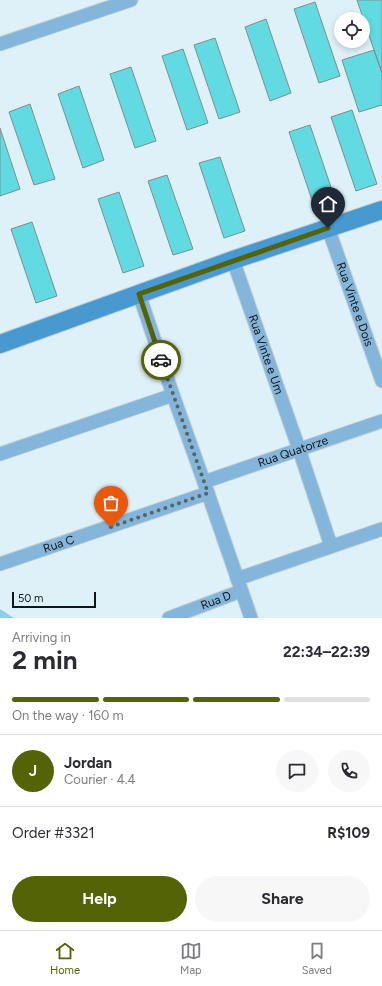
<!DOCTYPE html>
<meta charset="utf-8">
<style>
body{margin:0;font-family:Figtree,sans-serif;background:#f7f7f7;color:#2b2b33;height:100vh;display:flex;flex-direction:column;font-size:15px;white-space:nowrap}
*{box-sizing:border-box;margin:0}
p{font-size:13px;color:#7c7c81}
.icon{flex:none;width:22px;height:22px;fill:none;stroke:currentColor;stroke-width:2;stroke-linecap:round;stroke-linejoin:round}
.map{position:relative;height:618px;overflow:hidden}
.details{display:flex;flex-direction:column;background:#fff;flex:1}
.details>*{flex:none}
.tools{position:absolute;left:334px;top:12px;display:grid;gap:8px}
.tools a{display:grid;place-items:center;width:36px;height:36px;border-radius:50%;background:#fff;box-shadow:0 2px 6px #0003;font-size:20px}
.scale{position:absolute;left:12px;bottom:10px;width:84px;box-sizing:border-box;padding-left:4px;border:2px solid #0f1618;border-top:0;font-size:11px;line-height:14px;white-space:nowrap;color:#0f1618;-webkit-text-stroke:3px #dff1f8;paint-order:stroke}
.pin{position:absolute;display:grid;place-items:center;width:34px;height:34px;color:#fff;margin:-41px -17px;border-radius:50% 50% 50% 0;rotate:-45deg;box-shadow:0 0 4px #0007}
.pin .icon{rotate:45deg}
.courier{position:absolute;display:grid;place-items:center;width:40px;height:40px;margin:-20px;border:3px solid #546306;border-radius:50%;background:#fff;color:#222;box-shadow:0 1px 5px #0007}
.head em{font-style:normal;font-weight:700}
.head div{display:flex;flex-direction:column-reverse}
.head{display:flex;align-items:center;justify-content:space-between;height:68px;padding:0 12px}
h1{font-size:26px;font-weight:700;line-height:30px}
.bar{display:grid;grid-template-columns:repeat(4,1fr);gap:6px 4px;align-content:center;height:48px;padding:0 12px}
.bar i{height:5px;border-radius:3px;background:#e1e1e2}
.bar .on{background:#546306}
.bar p{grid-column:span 4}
.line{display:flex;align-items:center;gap:10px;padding:0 12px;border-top:1px solid #e1e1e2}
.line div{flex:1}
.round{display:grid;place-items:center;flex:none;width:42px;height:42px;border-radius:21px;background:#f7f7f7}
.cta{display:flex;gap:8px;margin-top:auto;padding:8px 12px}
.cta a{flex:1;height:46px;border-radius:24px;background:#546306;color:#fff;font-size:16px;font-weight:700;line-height:46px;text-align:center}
.cta a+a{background:#f7f7f7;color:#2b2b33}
.dock{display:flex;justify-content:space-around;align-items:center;height:56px;border-top:1px solid #e1e1e2;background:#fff;font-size:11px;color:#7c7c81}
.dock a{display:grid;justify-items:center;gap:2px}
.dock .on{color:#546306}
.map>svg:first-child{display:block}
.green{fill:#87d0e7}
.building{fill:#61dae1;stroke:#7d8f90}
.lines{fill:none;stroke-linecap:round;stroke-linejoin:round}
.street-casing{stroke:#beced4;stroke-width:15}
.secondary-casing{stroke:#beced4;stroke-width:20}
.street{stroke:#84b6db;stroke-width:13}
.secondary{stroke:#4799d0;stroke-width:18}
.done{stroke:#586366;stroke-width:4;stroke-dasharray:0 7.2}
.route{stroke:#546306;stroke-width:5}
.labels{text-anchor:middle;stroke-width:3;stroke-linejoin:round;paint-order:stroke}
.street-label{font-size:12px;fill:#0f1618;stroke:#dff1f8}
</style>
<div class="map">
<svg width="382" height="618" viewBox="0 0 382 618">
<rect width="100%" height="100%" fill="#dff1f8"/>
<!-- green -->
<path class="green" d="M 0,609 L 14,618 L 0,618 Z"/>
<!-- building -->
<path class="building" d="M 357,0 L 382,0 L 382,73 L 374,50 Z
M 315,2 L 340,76 L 319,83 L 294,9 Z
M 266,19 L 291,93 L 270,101 L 245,27 Z
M 215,38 L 240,112 L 219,119 L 194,45 Z
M 183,49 L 208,123 L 187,130 L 162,56 Z
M 374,50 L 382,73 L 382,105 L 359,112 L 342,60 Z
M 131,67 L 156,141 L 135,148 L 110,74 Z
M 79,86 L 104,160 L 83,168 L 58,94 Z
M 30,104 L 55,179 L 34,185 L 9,112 Z
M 352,110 L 377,184 L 356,191 L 331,117 Z
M 310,125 L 335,199 L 314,206 L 289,132 Z
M 0,128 L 20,189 L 0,196 Z
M 220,157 L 245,231 L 224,238 L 199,163 Z
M 167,175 L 193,249 L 173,255 L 148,181 Z
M 119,192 L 144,266 L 123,273 L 98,199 Z
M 32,222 L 57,296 L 36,303 L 11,229 Z"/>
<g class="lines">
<!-- street casing -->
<g class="street-casing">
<g id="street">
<path d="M 0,44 L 131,0"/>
<path id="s1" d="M 328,228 L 382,381"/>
<path id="s2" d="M 233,260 L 299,449 L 331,546"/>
<path d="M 139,294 L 173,395 L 204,482 L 251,618"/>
<path d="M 0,454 L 173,395"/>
<path id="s3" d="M 204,482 L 382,421"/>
<path id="s4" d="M 0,564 L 208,493"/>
<path d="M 237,579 L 382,529"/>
<path id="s5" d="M 169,618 L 241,591"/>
</g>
</g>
<!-- secondary casing -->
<g class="secondary-casing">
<path id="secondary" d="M 0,344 L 233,260 L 382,210"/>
</g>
<!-- street -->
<use href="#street" class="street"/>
<!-- secondary -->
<use href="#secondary" class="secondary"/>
</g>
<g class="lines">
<!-- done -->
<path class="done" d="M 111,527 L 208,493 L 161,360"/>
<!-- route -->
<path class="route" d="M 161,360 L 139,294 L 328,228"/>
</g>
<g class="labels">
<!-- street labels -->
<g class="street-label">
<text dy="4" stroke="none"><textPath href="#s1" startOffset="81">Rua Vinte e Dois</textPath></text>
<text dy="4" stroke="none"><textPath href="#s2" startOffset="100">Rua Vinte e Um</textPath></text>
<text dy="4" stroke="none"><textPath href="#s3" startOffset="94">Rua Quatorze</textPath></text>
<text dy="4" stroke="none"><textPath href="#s4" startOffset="62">Rua C</textPath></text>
<text dy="4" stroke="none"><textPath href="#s5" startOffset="50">Rua D</textPath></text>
</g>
</g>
</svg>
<div class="tools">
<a><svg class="icon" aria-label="locate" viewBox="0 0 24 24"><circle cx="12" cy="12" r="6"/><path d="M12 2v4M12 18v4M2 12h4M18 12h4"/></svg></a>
</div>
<div class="scale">50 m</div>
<div class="pin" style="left:111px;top:527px;background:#ea580c"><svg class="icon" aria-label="bag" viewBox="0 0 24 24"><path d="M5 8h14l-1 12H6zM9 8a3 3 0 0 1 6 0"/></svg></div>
<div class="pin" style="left:328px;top:228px;background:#1f2937"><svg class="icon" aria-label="home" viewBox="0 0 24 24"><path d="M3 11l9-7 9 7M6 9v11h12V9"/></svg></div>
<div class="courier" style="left:161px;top:360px"><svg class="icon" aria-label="car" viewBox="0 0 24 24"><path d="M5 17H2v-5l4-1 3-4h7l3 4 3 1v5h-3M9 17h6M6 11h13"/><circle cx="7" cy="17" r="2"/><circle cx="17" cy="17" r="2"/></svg></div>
</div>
<section class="details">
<div class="head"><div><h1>2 min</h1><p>Arriving in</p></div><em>22:34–22:39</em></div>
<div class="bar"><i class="on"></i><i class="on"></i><i class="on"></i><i></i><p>On the way · 160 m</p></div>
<div class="line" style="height:72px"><b class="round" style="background:#546306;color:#fff">J</b><div><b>Jordan</b><p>Courier · 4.4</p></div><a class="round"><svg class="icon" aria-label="chat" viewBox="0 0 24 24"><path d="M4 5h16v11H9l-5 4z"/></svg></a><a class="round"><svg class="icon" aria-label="phone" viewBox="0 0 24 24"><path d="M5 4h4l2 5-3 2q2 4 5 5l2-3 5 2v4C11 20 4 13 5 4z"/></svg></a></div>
<div class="line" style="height:52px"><div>Order #3321</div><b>R$109</b></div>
<div class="cta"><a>Help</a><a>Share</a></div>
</section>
<nav class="dock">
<a class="on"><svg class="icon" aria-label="home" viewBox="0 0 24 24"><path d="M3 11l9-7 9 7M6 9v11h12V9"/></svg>Home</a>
<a><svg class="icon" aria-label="map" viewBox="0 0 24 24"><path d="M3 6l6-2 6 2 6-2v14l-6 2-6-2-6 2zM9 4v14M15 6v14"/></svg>Map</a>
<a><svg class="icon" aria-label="saved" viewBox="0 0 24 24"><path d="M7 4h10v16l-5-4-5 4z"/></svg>Saved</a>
</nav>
